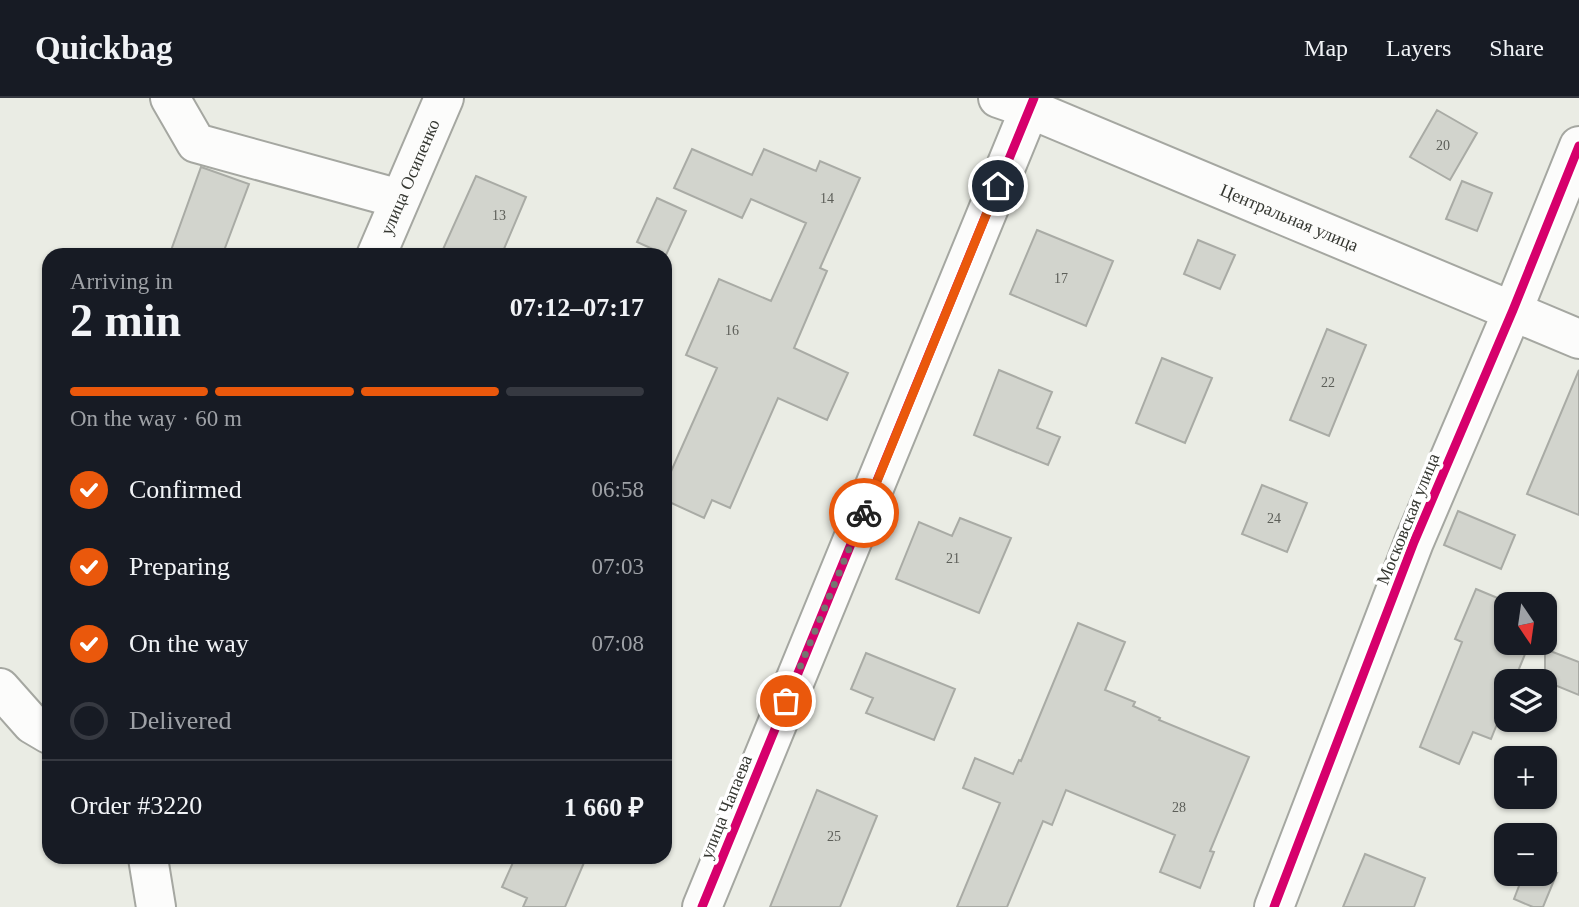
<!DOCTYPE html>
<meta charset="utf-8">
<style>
body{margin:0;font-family:"Times New Roman",serif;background:#20242c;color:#f1f3f6;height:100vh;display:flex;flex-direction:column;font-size:26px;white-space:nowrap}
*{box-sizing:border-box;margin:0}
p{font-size:23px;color:#9ea1a6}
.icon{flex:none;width:38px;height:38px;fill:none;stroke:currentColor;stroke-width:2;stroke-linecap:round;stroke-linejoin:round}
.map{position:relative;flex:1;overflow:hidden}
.details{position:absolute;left:42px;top:150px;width:630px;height:616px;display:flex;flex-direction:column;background:#171b24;border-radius:21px;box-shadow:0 2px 5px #0004}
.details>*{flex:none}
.needle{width:46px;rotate:167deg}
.controls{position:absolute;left:1494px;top:494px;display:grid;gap:14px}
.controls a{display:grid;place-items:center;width:63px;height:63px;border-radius:14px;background:#171b24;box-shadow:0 2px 5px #0004;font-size:35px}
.pin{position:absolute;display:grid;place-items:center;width:60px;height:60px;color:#fff;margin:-30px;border:4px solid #fff;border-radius:50%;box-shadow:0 2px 7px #0007}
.courier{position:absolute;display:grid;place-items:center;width:70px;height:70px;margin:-35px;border:5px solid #ea580c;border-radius:50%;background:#fff;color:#222;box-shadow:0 2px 9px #0007}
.overview em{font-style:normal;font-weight:700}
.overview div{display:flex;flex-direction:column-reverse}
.overview{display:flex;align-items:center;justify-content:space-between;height:119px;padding:0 28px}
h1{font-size:46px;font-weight:700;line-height:52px}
.bar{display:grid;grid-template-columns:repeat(4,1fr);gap:10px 7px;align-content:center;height:84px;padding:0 28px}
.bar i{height:9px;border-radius:5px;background:#363941}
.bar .selected{background:#ea580c}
.bar p{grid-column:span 4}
.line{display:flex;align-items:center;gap:18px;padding:0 28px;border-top:2px solid #363941}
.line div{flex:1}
ol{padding:0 28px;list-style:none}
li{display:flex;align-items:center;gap:21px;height:77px}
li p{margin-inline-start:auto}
li .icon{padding:7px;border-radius:50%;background:#ea580c;color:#fff;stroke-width:4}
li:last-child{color:#9ea1a6}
li i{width:38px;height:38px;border:4px solid #363941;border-radius:50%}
header{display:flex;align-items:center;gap:42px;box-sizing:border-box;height:98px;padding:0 35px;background:#171b24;border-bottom:2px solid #363941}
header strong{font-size:33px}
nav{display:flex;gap:38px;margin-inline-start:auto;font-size:24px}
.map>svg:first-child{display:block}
.building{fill:#d2d4cd;stroke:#a9aba5;stroke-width:2}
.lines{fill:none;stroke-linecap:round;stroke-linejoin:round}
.minor-casing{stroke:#a5a7a1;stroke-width:42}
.minor{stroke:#fcfcfb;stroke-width:38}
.cycleway-casing{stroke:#fff;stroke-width:13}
.cycleway{stroke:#d6006c;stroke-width:9}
.done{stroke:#747670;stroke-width:7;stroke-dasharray:0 12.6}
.route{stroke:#ea580c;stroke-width:9}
.labels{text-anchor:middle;stroke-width:7;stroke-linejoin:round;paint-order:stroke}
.number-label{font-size:14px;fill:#5c5e58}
.street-label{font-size:18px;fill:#353731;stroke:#fff}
</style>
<header>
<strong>Quickbag</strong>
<nav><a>Map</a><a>Layers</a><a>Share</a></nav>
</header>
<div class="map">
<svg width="1579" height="809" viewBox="0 0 1579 809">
<rect width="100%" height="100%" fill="#eaece4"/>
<!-- building -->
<path class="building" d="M 1437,12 L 1477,35 L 1450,82 L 1410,59 Z
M 692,51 L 752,77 L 764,51 L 816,73 L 820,63 L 860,80 L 820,170 L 827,173 L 794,250 L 848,275 L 827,322 L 778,300 L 730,410 L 712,402 L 704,420 L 665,402 L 665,387 L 717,270 L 686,257 L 719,181 L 771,203 L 806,125 L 751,101 L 742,120 L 674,90 Z
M 201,69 L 249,86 L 222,158 L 169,158 Z
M 476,78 L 526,99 L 501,158 L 440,158 Z
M 1462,83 L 1492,95 L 1477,133 L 1446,121 Z
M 657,100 L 686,113 L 666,157 L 637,144 Z
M 1037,132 L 1113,163 L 1086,228 L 1010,196 Z
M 1198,142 L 1235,157 L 1220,191 L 1184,176 Z
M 1327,231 L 1366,247 L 1329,338 L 1290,322 Z
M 1162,260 L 1212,280 L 1185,345 L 1136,325 Z
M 999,272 L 1052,294 L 1037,330 L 1060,339 L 1048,367 L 974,337 Z
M 1579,272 L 1579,417 L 1527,396 Z
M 1262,387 L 1307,405 L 1287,454 L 1242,436 Z
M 1458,413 L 1515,437 L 1501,471 L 1444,447 Z
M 960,420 L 1011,440 L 979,515 L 896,481 L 919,424 L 952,438 Z
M 1476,491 L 1512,506 L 1507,506 L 1507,544 L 1530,544 L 1514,583 L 1507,583 L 1507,601 L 1491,641 L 1473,634 L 1459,666 L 1420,649 L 1462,544 L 1455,541 Z
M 1078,525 L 1125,544 L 1105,592 L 1135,604 L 1133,608 L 1160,620 L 1159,622 L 1249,659 L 1210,753 L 1214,754 L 1200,790 L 1160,774 L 1175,737 L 1066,692 L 1052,727 L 1043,723 L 1007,809 L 957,809 L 1000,705 L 963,690 L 975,660 L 1013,676 L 1019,662 L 1021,663 Z
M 1545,551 L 1579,564 L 1579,597 L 1545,583 Z
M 866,555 L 955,591 L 934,642 L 866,615 L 873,600 L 851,591 Z
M 817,692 L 877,718 L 840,809 L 770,809 Z
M 1365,756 L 1425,780 L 1414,809 L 1343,809 Z
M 515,760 L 586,760 L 565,809 L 523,809 L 527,800 L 502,789 Z
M 1524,775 L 1557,775 L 1543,809 L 1533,809 L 1514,801 Z"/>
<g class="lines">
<!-- minor casing -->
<g class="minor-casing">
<g id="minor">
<path d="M 170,0 L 196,45 L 400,101"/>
<path id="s1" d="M 998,0 L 1030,11 L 1579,241"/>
<path id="s2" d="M 376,158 L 444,0"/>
<path d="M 0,590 L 32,626 L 49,636"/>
<path d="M 148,760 L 156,809"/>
<path d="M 702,809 L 1034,0"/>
<path d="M 1274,809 L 1414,444 L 1513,212 L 1579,48"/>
</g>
</g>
<!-- minor -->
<use href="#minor" class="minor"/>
<!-- cycleway casing -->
<g class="cycleway-casing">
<path id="cycleway" d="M 702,809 L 1034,0
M 1274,809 L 1414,444 L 1513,212 L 1579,48"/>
</g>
<!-- cycleway -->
<use href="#cycleway" class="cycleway"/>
</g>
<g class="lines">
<!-- done -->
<path class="done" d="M 786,603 L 864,415"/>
<!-- route -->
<path class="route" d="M 864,415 L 998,88"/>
</g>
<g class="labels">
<!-- number labels -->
<g class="number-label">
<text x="1443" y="52">20</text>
<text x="827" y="105">14</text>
<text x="499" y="122">13</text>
<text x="1061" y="185">17</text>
<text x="732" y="237">16</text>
<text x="1328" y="289">22</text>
<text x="1274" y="425">24</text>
<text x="953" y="465">21</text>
<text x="1179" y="714">28</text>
<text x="834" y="743">25</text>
</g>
<!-- street labels -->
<g class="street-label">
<text dy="6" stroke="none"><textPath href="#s2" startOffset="86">улица Осипенко</textPath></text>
<text dy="6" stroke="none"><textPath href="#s1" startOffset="315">Центральная улица</textPath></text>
<text transform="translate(1408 421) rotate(-68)" y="6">Московская улица</text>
<text transform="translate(726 709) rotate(-68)" y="6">улица Чапаева</text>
</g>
</g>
</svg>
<div class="controls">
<a><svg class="needle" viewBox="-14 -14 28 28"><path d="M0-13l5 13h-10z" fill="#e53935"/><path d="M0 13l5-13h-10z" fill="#9ea1a6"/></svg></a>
<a><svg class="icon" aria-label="layers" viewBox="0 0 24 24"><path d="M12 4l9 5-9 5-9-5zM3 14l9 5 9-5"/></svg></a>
<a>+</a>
<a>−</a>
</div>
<div class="pin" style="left:786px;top:603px;background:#ea580c"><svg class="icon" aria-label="bag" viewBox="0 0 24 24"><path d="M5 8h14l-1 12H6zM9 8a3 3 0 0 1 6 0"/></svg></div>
<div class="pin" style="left:998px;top:88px;background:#1f2937"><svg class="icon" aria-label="home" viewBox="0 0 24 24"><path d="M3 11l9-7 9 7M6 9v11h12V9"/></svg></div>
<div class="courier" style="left:864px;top:415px"><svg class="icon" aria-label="bike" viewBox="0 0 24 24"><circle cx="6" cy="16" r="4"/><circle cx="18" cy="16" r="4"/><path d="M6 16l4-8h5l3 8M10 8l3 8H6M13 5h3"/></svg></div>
<section class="details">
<div class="overview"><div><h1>2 min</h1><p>Arriving in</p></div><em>07:12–07:17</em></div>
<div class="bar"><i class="selected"></i><i class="selected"></i><i class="selected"></i><i></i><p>On the way · 60 m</p></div>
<ol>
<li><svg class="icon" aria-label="check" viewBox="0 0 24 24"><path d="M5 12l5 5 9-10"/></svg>Confirmed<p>06:58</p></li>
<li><svg class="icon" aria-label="check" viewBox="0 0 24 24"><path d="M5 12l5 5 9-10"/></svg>Preparing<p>07:03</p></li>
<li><svg class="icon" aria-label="check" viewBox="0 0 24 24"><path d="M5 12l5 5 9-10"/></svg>On the way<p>07:08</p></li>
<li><i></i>Delivered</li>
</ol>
<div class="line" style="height:91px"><div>Order #3220</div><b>1 660 ₽</b></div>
</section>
</div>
